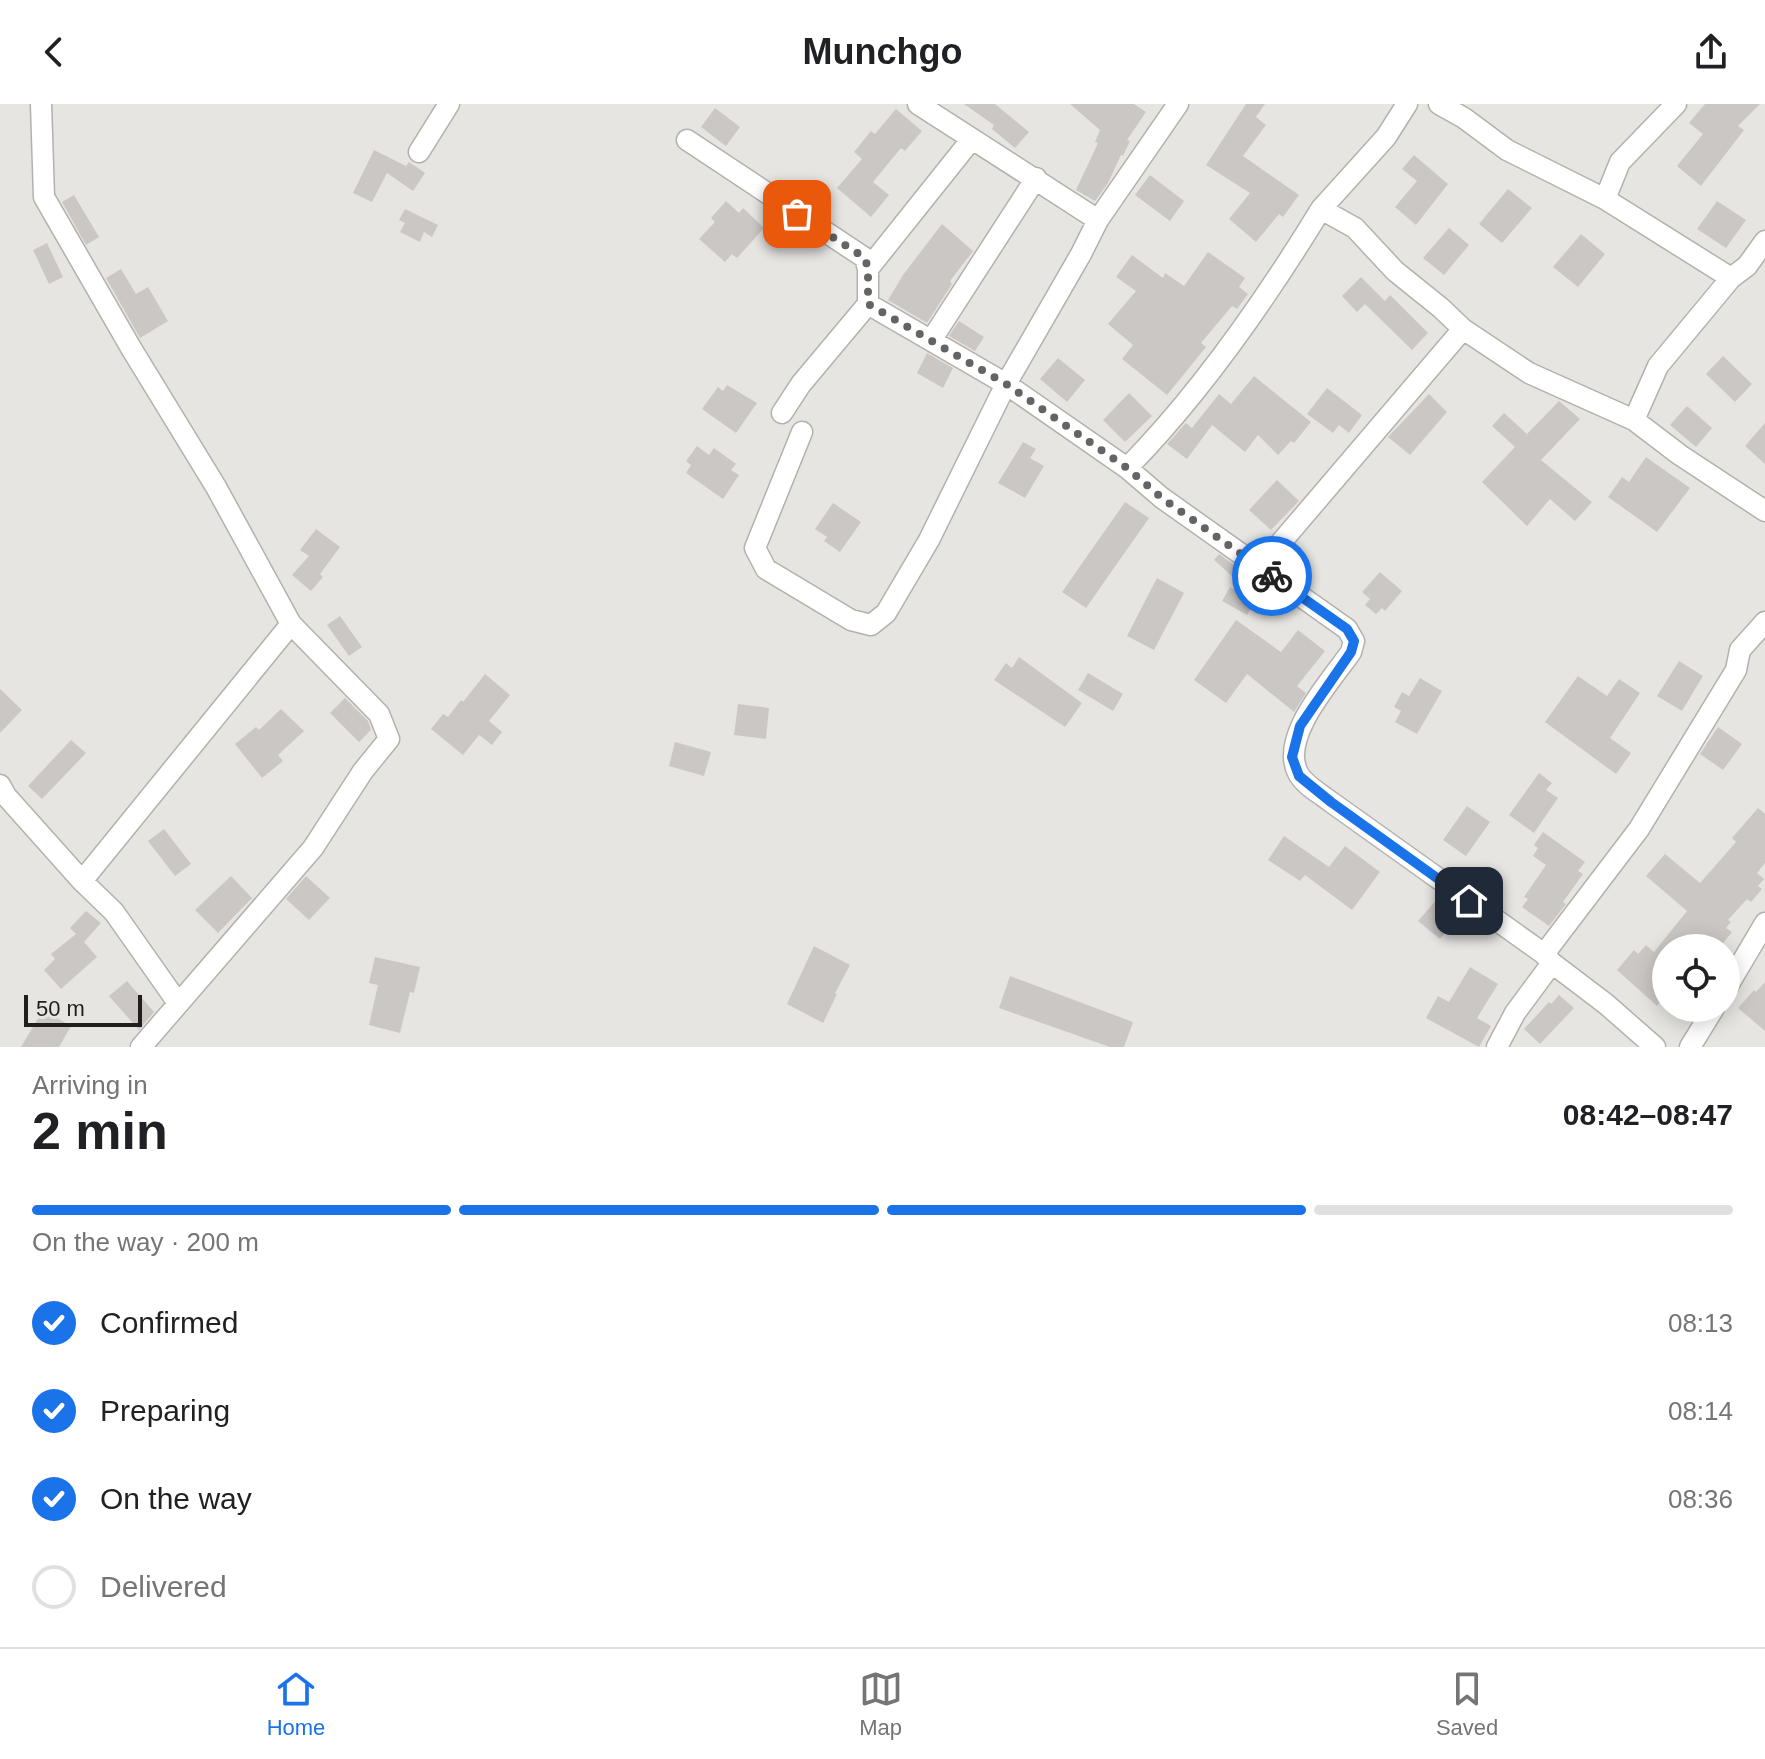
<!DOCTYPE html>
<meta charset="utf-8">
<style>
body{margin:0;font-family:Helvetica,sans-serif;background:#f2f2f2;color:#202124;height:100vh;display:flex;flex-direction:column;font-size:30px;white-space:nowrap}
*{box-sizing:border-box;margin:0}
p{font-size:26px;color:#757577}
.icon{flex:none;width:44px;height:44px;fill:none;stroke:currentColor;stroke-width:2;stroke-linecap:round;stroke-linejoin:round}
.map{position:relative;height:943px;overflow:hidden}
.details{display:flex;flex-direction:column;background:#fff;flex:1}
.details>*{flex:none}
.fabs{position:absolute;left:1652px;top:830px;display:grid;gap:16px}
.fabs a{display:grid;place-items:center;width:88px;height:88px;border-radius:50%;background:#fff;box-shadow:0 4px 20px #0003;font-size:40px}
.scale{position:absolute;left:24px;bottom:20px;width:118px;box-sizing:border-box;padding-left:8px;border:4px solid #201f1e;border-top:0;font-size:22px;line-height:28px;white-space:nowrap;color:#201f1e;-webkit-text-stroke:6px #e7e5e2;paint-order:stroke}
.pin{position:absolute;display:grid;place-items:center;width:68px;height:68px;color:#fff;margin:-34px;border-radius:16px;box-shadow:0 4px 12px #0006}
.courier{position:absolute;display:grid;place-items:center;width:80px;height:80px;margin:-40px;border:6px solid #1a73e8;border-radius:50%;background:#fff;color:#222;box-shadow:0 2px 10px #0007}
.headline em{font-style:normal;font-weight:800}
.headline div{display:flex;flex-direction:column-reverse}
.headline{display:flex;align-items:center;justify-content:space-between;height:136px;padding:0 32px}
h1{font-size:52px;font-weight:800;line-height:60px}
.bar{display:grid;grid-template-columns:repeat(4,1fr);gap:12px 8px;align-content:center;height:96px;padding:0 32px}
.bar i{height:10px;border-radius:6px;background:#e0e0e0}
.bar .current{background:#1a73e8}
.bar p{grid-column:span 4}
ol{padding:0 32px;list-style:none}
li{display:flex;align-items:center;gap:24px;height:88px}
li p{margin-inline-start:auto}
li .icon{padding:8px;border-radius:50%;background:#1a73e8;color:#fff;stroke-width:4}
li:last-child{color:#757577}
li i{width:44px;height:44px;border:4px solid #e0e0e0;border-radius:50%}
header{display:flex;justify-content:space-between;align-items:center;height:104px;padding:0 32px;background:#fff;font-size:36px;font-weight:800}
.dock{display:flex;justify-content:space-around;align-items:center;height:112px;border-top:2px solid #e0e0e0;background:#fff;font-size:22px;color:#757577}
.dock a{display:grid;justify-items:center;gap:4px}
.dock .current{color:#1a73e8}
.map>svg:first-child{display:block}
.building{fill:#cbc7c5}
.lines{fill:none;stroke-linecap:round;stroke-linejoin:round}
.minor-casing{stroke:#b2b1ad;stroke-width:23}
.minor{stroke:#fff;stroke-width:20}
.done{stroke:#666463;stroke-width:8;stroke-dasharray:0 14.4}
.route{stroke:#1a73e8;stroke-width:10}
</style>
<header><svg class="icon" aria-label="back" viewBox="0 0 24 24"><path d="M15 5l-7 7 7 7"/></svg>Munchgo<svg class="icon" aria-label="share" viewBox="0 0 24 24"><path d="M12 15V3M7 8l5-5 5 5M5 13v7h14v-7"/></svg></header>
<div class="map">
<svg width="1765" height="943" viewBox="0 0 1765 943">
<rect width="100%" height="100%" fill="#e7e5e2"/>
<!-- building -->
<path class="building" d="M 964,0 L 995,0 L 1029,28 L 1015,44 L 992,25 L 994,21 Z
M 1070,0 L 1134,0 L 1146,8 L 1127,36 L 1130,37 L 1123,52 L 1121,51 L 1108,79 L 1095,97 L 1076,86 L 1098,39 L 1095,38 L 1100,26 Z
M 1246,0 L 1265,0 L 1256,13 L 1266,21 L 1243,52 L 1299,91 L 1283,113 L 1279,110 L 1256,138 L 1229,115 L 1250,89 L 1206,61 Z
M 1705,0 L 1760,0 L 1738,22 L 1744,26 L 1701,82 L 1677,62 L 1703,30 L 1689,19 Z
M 715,4 L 740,23 L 726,42 L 701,23 Z
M 896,5 L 922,27 L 905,47 L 901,44 L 873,78 L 889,91 L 871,113 L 837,84 L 862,55 L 854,48 L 871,27 L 875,30 Z
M 374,46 L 406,62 L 409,58 L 425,69 L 413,87 L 387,69 L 372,98 L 353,89 Z
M 1414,51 L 1448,80 L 1416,121 L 1395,103 L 1417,77 L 1402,65 Z
M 1150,71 L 1184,97 L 1170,117 L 1135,91 Z
M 1508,85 L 1532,104 L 1502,139 L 1479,120 Z
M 74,91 L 99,133 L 86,141 L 62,98 Z
M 726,97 L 739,109 L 743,104 L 764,124 L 737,154 L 732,150 L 725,158 L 699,135 L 715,118 L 711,114 Z
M 1717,97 L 1746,116 L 1726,144 L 1697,125 Z
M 405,105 L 438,121 L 432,133 L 424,128 L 420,138 L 400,128 L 405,119 L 399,116 Z
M 942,120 L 973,147 L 950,177 L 952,180 L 927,219 L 888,196 L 903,171 Z
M 1449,124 L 1469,141 L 1444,171 L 1423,154 Z
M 1581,130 L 1605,150 L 1578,183 L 1553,163 Z
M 47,139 L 63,173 L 49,180 L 33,146 Z
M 1208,148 L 1245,174 L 1239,183 L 1248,190 L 1237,205 L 1232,202 L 1201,239 L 1206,243 L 1167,291 L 1122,255 L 1133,241 L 1108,220 L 1136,187 L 1116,173 L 1132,151 L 1163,174 L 1165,169 L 1184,182 Z
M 121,165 L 136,190 L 148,183 L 168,217 L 140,234 L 106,174 Z
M 1361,173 L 1385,197 L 1390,191 L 1428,229 L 1412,246 L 1365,200 L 1357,208 L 1342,192 Z
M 959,217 L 984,233 L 975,247 L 949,232 Z
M 927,249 L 953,264 L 943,284 L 917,269 Z
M 1723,252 L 1752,280 L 1735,298 L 1706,270 Z
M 1058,254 L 1085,276 L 1067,298 L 1040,275 Z
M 1254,272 L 1311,318 L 1294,339 L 1291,337 L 1278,351 L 1258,331 L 1245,348 L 1212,321 L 1187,355 L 1167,340 L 1186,319 L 1192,324 L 1219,290 L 1231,300 Z
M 727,281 L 757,299 L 736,329 L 702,305 L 718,283 L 723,287 Z
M 1327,284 L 1362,311 L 1349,329 L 1339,321 L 1333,329 L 1307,310 Z
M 1129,289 L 1152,312 L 1125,338 L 1103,316 Z
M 1429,290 L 1447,308 L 1410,351 L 1388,333 Z
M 1559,297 L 1580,315 L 1541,356 L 1592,398 L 1575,417 L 1550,395 L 1527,422 L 1482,378 L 1515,343 L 1492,322 L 1504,309 L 1527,330 Z
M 1687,302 L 1712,324 L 1696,343 L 1670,321 Z
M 1765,319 L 1765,360 L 1745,342 Z
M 1023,338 L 1036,345 L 1030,354 L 1044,362 L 1025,394 L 998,379 Z
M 697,342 L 709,351 L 714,344 L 736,360 L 731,366 L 739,371 L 723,395 L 686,369 L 691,361 L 686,357 Z
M 1646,353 L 1690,384 L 1657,428 L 1608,393 L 1622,373 L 1629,378 Z
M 1277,376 L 1299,397 L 1271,426 L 1249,406 Z
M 1125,398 L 1149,414 L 1086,504 L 1062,488 Z
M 833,399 L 861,418 L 840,448 L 824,437 L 827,433 L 815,425 Z
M 316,425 L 340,443 L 320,470 L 323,473 L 311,487 L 292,471 L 309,452 L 300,446 Z
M 1219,450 L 1241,466 L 1233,473 L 1214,456 Z
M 1380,468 L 1402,487 L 1385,507 L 1382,504 L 1376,510 L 1365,501 L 1370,495 L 1362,488 Z
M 1157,474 L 1184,489 L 1154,546 L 1127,532 Z
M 1230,483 L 1255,497 L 1247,511 L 1222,497 Z
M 340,512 L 362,543 L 349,552 L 327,521 Z
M 1236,516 L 1281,548 L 1298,526 L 1325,547 L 1297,582 L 1306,589 L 1294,608 L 1247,570 L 1226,599 L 1194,576 Z
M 1019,553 L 1082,599 L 1065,623 L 994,576 L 1006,559 L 1012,564 Z
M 1679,557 L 1703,572 L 1682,607 L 1657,592 Z
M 1088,569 L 1123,590 L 1113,607 L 1078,586 Z
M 485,570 L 510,591 L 489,617 L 502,628 L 492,641 L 479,631 L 463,651 L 431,625 L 443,610 L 448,613 L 461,596 L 463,598 Z
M 1578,572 L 1607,592 L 1619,575 L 1640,589 L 1610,634 L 1631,649 L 1616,670 L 1545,618 Z
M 1420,574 L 1442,587 L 1417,630 L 1395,618 L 1401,607 L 1394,603 L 1402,588 L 1409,592 Z
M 0,585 L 22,606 L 0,629 Z
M 345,594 L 368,617 L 371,626 L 359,638 L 330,609 Z
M 738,600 L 769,604 L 766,635 L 734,631 Z
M 281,605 L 304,627 L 278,651 L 283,657 L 262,674 L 235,640 L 256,623 L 259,626 Z
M 1718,623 L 1742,640 L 1723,666 L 1700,650 Z
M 71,636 L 86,649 L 42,695 L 28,682 Z
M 675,638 L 711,648 L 704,672 L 669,662 Z
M 1539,669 L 1552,679 L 1546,686 L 1558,694 L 1534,729 L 1509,711 Z
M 1467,702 L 1490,718 L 1466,752 L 1443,736 Z
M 1758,704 L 1765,710 L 1765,759 L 1757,769 L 1764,775 L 1758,782 L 1762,785 L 1751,798 L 1747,795 L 1728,816 L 1731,818 L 1726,824 L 1732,828 L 1719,844 L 1666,844 L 1666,903 L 1660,898 L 1657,902 L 1617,866 L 1634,846 L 1638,850 L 1646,841 L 1654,848 L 1687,807 L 1646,772 L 1665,750 L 1700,779 L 1736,738 L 1732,734 Z
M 164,725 L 191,760 L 175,772 L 148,737 Z
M 1543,728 L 1585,758 L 1578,767 L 1583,770 L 1563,798 L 1566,800 L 1549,822 L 1522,803 L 1528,795 L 1524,793 L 1546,761 L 1533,752 L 1538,744 L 1534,741 Z
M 1284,732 L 1329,763 L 1345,742 L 1380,768 L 1352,806 L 1305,771 L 1300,777 L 1268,756 Z
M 231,772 L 252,794 L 218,829 L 195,806 Z
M 306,772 L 330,794 L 309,816 L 286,795 Z
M 1440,792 L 1461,810 L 1440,835 L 1418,817 Z
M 86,807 L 101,819 L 84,838 L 97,853 L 61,885 L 44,866 L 55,855 L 51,850 L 76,830 L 70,824 Z
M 814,842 L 850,861 L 835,889 L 837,890 L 823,919 L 787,900 Z
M 375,853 L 420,863 L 414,889 L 410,888 L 400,929 L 369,921 L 378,881 L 369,879 Z
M 1470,863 L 1498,880 L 1477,914 L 1491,922 L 1479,943 L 1426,914 L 1438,892 L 1449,898 Z
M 1010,872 L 1133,918 L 1124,943 L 1110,943 L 999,904 Z
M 127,877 L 154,908 L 139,926 L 109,892 Z
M 1765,878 L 1765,927 L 1738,904 L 1754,886 L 1756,888 Z
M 1559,891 L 1574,904 L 1540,940 L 1524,925 L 1549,898 L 1551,900 Z
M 43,906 L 71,922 L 59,943 L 21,943 Z"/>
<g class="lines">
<!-- minor casing -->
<g class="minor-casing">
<path id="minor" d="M 41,0 L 44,93 L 131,244 L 216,383 L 291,520 L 379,610 L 389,635 L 363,667 L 313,744 L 141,943
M 918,0 L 1098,116
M 1439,0 L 1464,14 L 1507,46 L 1605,95 L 1731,174
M 687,36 L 865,154 L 868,165 L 868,200
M 419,48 L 449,0
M 1605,95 L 1620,58 L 1676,0
M 1321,105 L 1386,33 L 1407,0
M 868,165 L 971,36
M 932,235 L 1036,74
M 782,309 L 801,280 L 868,200 L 1006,280 L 1127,364 L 1162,394 L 1347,525 L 1354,537 L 1351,548 C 1331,577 1279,633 1298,669 C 1304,681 1321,690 1331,698 L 1544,850 L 1552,859 L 1606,900 L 1655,943
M 1634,316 L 1658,262 L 1731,174 L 1747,162 L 1765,137
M 802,328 L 755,444 L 766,465 L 851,516 L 871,521 L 886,509 L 929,436 L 1006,280 L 1081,150 L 1098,116 L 1178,0
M 1127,364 C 1201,289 1266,195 1321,105 L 1355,124 L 1395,167 L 1441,204 L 1463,225 L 1529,269 L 1634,316 L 1680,351 L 1765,407
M 1260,463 L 1463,225
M 0,681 L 6,692 L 82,777 L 114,808 L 178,899
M 82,777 L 291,520
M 1544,850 L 1639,725 L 1736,566 L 1740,546 L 1765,518
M 1726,885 L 1765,819
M 1497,943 L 1515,909 L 1552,859
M 1690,943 L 1714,904"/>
</g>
<!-- minor -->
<use href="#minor" class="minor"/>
</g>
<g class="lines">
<!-- done -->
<path class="done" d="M 797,110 L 865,154 L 868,165 L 868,200 L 1006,280 L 1127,364 L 1162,394 L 1272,472"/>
<!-- route -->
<path class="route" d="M 1272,472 L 1347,525 L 1354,537 L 1351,548 L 1300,622 L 1292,653 L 1299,672 L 1331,698 L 1469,797"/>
</g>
</svg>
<div class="fabs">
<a><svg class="icon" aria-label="locate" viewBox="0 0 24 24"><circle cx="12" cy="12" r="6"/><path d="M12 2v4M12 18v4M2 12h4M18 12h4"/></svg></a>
</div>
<div class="scale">50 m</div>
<div class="pin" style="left:797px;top:110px;background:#ea580c"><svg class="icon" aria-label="bag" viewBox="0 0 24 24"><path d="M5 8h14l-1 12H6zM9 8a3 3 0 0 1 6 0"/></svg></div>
<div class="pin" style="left:1469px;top:797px;background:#1f2937"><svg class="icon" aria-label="home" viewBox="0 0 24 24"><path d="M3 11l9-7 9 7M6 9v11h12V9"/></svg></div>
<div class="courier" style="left:1272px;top:472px"><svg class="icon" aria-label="bike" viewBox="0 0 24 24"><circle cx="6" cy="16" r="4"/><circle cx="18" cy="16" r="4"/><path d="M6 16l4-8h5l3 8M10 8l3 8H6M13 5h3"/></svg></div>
</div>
<section class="details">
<div class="headline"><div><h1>2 min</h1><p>Arriving in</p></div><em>08:42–08:47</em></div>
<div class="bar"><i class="current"></i><i class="current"></i><i class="current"></i><i></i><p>On the way · 200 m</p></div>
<ol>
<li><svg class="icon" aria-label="check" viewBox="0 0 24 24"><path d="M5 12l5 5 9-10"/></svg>Confirmed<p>08:13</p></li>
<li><svg class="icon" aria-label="check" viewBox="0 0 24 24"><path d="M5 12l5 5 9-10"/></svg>Preparing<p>08:14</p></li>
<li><svg class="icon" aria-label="check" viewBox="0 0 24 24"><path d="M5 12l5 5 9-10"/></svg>On the way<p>08:36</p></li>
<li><i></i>Delivered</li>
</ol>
</section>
<nav class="dock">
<a class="current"><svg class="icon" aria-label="home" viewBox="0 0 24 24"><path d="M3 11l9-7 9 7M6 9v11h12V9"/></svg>Home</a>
<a><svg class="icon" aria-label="map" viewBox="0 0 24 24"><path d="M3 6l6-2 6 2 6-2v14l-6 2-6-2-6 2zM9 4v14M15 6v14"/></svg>Map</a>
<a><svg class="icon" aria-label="saved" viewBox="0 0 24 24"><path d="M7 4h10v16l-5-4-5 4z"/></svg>Saved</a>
</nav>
